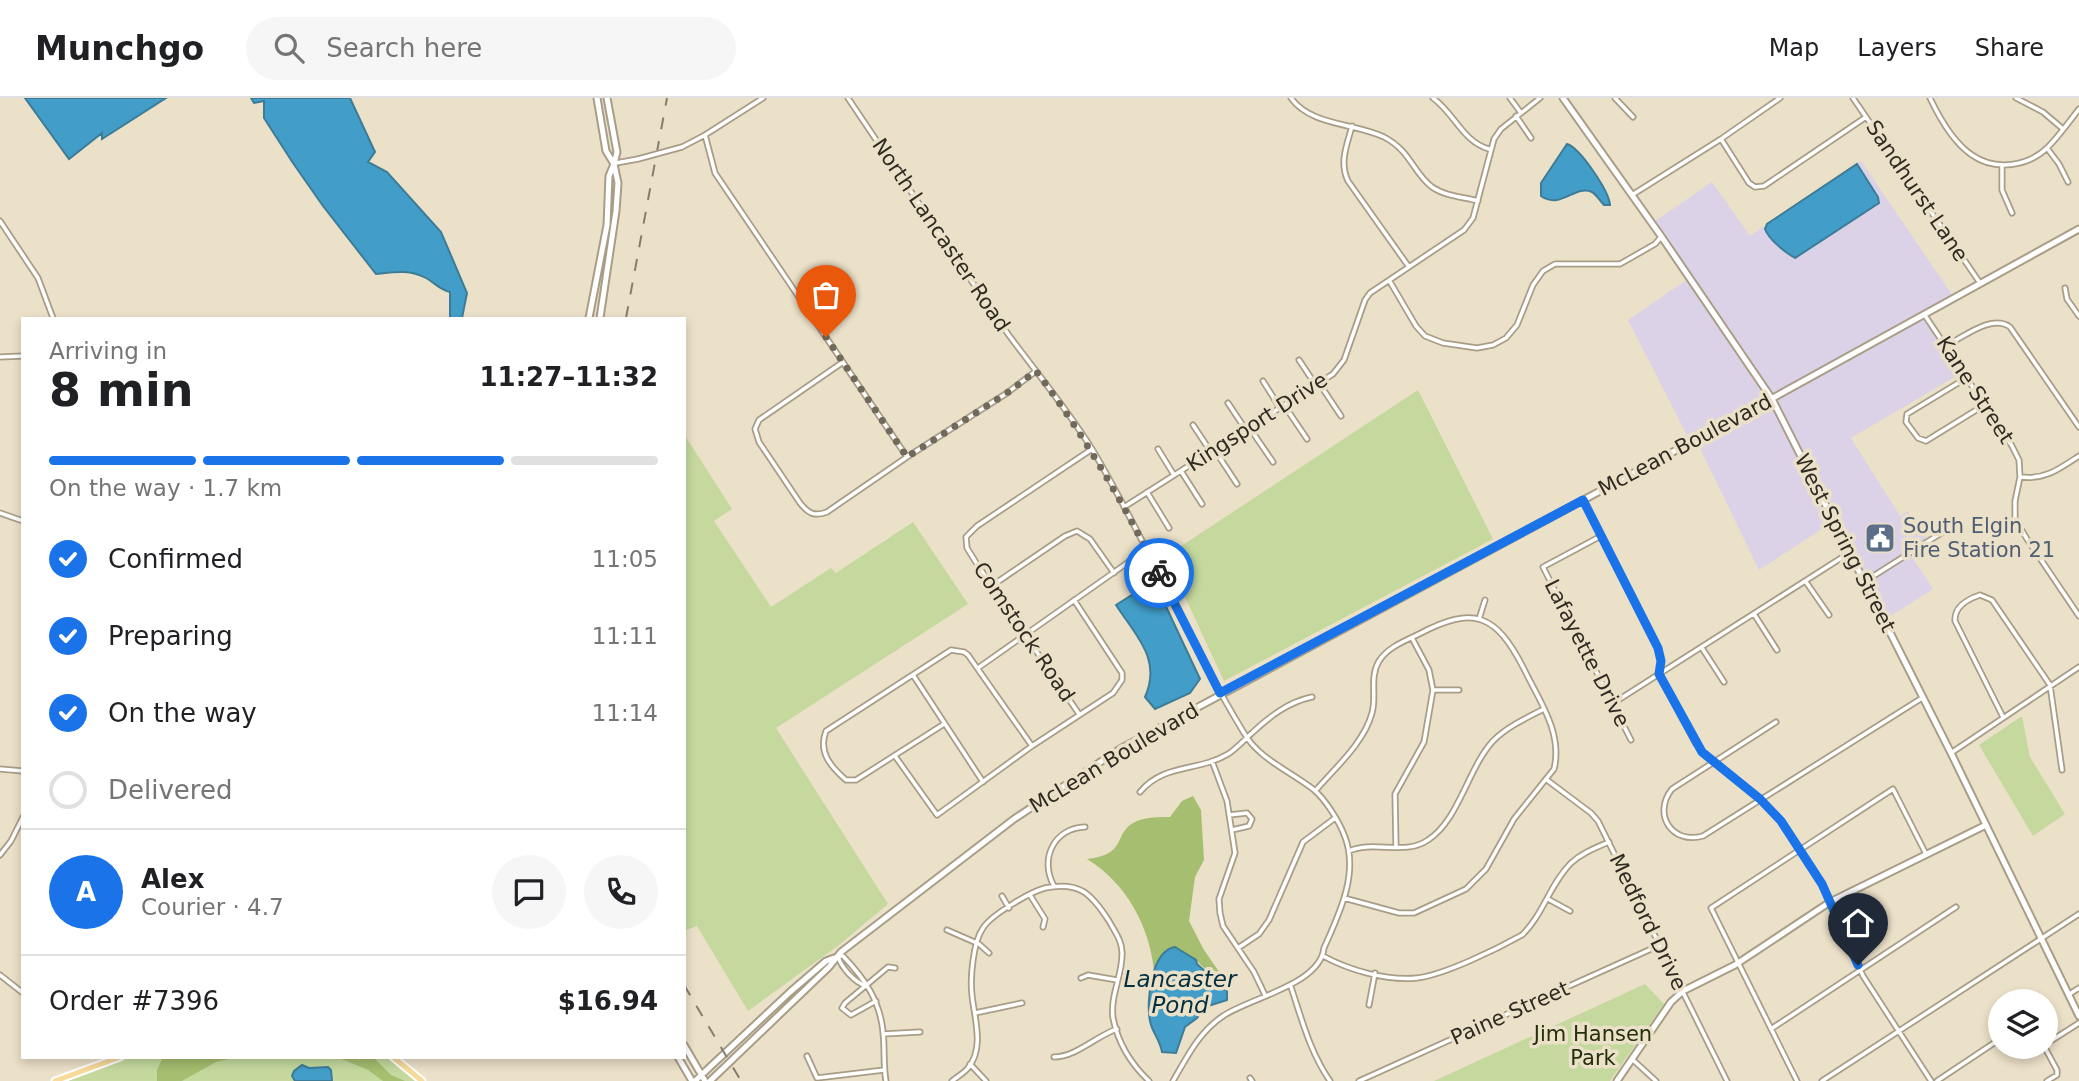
<!DOCTYPE html>
<meta charset="utf-8">
<style>
body{margin:0;font-family:"DejaVu Sans",sans-serif;background:#f6f6f6;color:#202124;height:100vh;display:flex;flex-direction:column;font-size:26px;white-space:nowrap}
*{box-sizing:border-box;margin:0}
p{font-size:23px;color:#757577}
.icon{flex:none;width:38px;height:38px;fill:none;stroke:currentColor;stroke-width:2;stroke-linecap:round;stroke-linejoin:round}
.map{position:relative;flex:1;overflow:hidden}
.panel{position:absolute;left:21px;top:219px;width:665px;height:742px;display:flex;flex-direction:column;background:#fff;border-radius:0px;box-shadow:0 4px 10px #0003}
.panel>*{flex:none}
.tools{position:absolute;left:1988px;top:891px;display:grid;gap:14px}
.tools a{display:grid;place-items:center;width:70px;height:70px;border-radius:50%;background:#fff;box-shadow:0 4px 10px #0003;font-size:35px}
.pin{position:absolute;display:grid;place-items:center;width:60px;height:60px;color:#fff;margin:-72px -30px;border-radius:50% 50% 50% 0;rotate:-45deg;box-shadow:0 0 7px #0007}
.pin .icon{rotate:45deg}
.courier{position:absolute;display:grid;place-items:center;width:70px;height:70px;margin:-35px;border:5px solid #1a73e8;border-radius:50%;background:#fff;color:#222;box-shadow:0 2px 9px #0007}
.summary em{font-style:normal;font-weight:800}
.summary div{display:flex;flex-direction:column-reverse}
.summary{display:flex;align-items:center;justify-content:space-between;height:119px;padding:0 28px}
h1{font-size:46px;font-weight:800;line-height:52px}
.bar{display:grid;grid-template-columns:repeat(4,1fr);gap:10px 7px;align-content:center;height:84px;padding:0 28px}
.bar i{height:9px;border-radius:5px;background:#e0e0e0}
.bar .current{background:#1a73e8}
.bar p{grid-column:span 4}
.line{display:flex;align-items:center;gap:18px;padding:0 28px;border-top:2px solid #e0e0e0}
.line div{flex:1}
.round{display:grid;place-items:center;flex:none;width:74px;height:74px;border-radius:37px;background:#f6f6f6}
ol{padding:0 28px;list-style:none}
li{display:flex;align-items:center;gap:21px;height:77px}
li p{margin-inline-start:auto}
li .icon{padding:7px;border-radius:50%;background:#1a73e8;color:#fff;stroke-width:4}
li:last-child{color:#757577}
li i{width:38px;height:38px;border:4px solid #e0e0e0;border-radius:50%}
header{display:flex;align-items:center;gap:42px;box-sizing:border-box;height:98px;padding:0 35px;background:#fff;border-bottom:2px solid #e0e0e0}
header strong{font-size:33px}
nav{display:flex;gap:38px;margin-inline-start:auto;font-size:24px}
.search{width:490px;height:63px;background:#f6f6f6;display:flex;align-items:center;gap:18px;box-sizing:border-box;padding:0 24px;border-radius:38px;color:#757577;font-size:26px}
.map>svg:first-child{display:block}
.commercial{fill:#dcd2e7}
.green{fill:#c5d99e}
.forest{fill:#a5be6f}
.water{fill:#429ec9;stroke:#3d7c97;stroke-width:2}
.lines{fill:none;stroke-linecap:round;stroke-linejoin:round}
.street-casing{stroke:#a89d87;stroke-width:7}
.secondary-casing{stroke:#a89d87;stroke-width:9}
.primary-casing{stroke:#fff;stroke-width:9}
.street{stroke:#fff;stroke-width:3.5}
.secondary{stroke:#fff;stroke-width:5}
.primary{stroke:#f8da9a;stroke-width:5}
.rail{stroke:#857e6e;stroke-width:2;stroke-dasharray:12 12;stroke-linecap:butt}
.street-bridge-casing{stroke:#a89d87;stroke-width:7;stroke-linecap:butt}
.street-bridge{stroke:#fff;stroke-width:3.5}
.done{stroke:#716a5c;stroke-width:7;stroke-dasharray:0 12.6}
.route{stroke:#1a73e8;stroke-width:9}
.labels{text-anchor:middle;stroke-width:7;stroke-linejoin:round;paint-order:stroke}
.street-label{font-size:21px;fill:#302b22;stroke:#ebe0c8}
.service-label{font-size:21px;fill:#4e5e75;stroke:#ebe0c8;text-anchor:start}
.park-label{font-size:21px;fill:#252f0d;stroke:#ebe0c8}
.water-label{font-size:23px;font-style:italic;fill:#042f40;stroke:#ebe0c8}
</style>
<header>
<strong>Munchgo</strong>
<div class="search"><svg class="icon" aria-label="search" viewBox="0 0 24 24"><circle cx="10" cy="10" r="6"/><path d="M15 15l6 6"/></svg>Search here</div>
<nav><a>Map</a><a>Layers</a><a>Share</a></nav>
</header>
<div class="map">
<svg width="2079" height="983" viewBox="0 0 2079 983">
<rect width="100%" height="100%" fill="#ebe0c8"/>
<!-- commercial -->
<path class="commercial" d="M 1861,63 L 1953,198 L 1772,298 L 1654,124 L 1712,84 L 1750,138 Z
M 1688,181 L 1769,300 L 1690,343 L 1628,222 Z
M 1924,218 L 1963,274 L 1851,340 L 1900,418 L 1908,413 L 1926,440 L 1908,453 L 1933,491 L 1886,521 L 1774,301 Z
M 1771,304 L 1831,425 L 1759,472 L 1697,344 Z"/>
<!-- green -->
<path class="green" d="M 1418,292 L 1493,441 L 1224,583 L 1166,458 Z
M 684,336 L 732,411 L 714,423 L 771,509 L 831,470 L 836,475 L 913,424 L 968,506 L 776,630 L 888,806 L 839,847 L 748,913 L 697,828 L 684,833 Z
M 2022,618 L 2030,659 L 2065,716 L 2033,738 L 1979,647 Z
M 1645,886 L 1664,906 L 1610,983 L 1434,983 Z
M 132,959 L 386,959 L 417,983 L 68,983 Z"/>
<!-- forest -->
<path class="forest" d="M 1193,698 L 1201,712 L 1204,762 L 1195,779 L 1189,823 L 1204,852 L 1224,881 L 1227,893 L 1196,862 L 1166,853 L 1161,858 L 1154,872 C 1149,827 1126,785 1087,761 C 1130,756 1111,735 1137,723 C 1147,719 1159,719 1170,719 L 1182,703 Z
M 163,959 L 237,959 L 216,964 L 182,983 L 157,983 L 157,972 Z
M 337,959 L 373,959 L 391,977 L 405,983 L 383,983 L 368,972 Z"/>
<!-- water -->
<path class="water" d="M 25,0 L 166,0 L 102,41 L 102,35 L 69,61 Z
M 251,0 L 350,0 L 375,54 L 368,64 L 387,74 L 441,134 L 467,195 L 462,220 L 450,220 L 450,194 C 440,192 435,185 426,180 C 409,171 394,174 376,176 L 323,108 L 293,65 L 264,20 L 264,3 L 254,5 Z
M 1567,46 C 1580,50 1609,93 1610,107 L 1604,107 C 1600,103 1596,96 1592,94 C 1575,86 1561,112 1541,98 L 1541,85 Z
M 1857,66 L 1878,99 L 1879,105 L 1795,160 C 1785,154 1769,142 1765,131 L 1767,126 Z
M 1154,483 L 1200,581 L 1190,595 L 1155,611 L 1145,599 C 1162,561 1136,538 1116,507 Z
M 1175,849 L 1196,862 L 1197,866 L 1227,893 L 1227,902 L 1205,909 L 1197,920 L 1185,929 L 1176,955 L 1162,954 C 1160,942 1152,934 1150,923 C 1146,903 1151,853 1175,849 Z
M 302,967 L 309,970 L 328,969 L 331,972 L 332,983 L 295,983 L 292,978 L 294,973 Z"/>
<g class="lines">
<!-- street casing -->
<g class="street-casing">
<path id="street" d="M 848,0 C 901,79 954,158 1008,236 C 1036,274 1067,311 1092,351 C 1147,443 1188,543 1244,635 C 1259,661 1290,673 1313,691 C 1326,702 1339,723 1345,739 C 1359,776 1339,816 1324,850 C 1320,887 1249,900 1223,918 C 1199,934 1187,959 1173,983
M 1291,0 C 1311,28 1355,25 1384,39 C 1411,53 1413,75 1432,89 C 1445,98 1463,99 1478,103
M 1433,0 C 1455,16 1463,44 1489,51
M 1510,0 L 1521,15
M 1615,0 L 1633,19
M 1853,0 L 1980,185
M 1930,0 C 1939,19 1954,45 1972,57 C 1995,73 2028,69 2048,49 C 2059,38 2069,24 2079,11
M 2016,0 L 2043,14 L 2063,31
M 1516,18 L 1531,40
M 1352,28 C 1347,47 1339,64 1348,83 L 1409,169
M 705,37 L 715,75 L 907,359 L 827,414 C 814,419 808,415 800,405 L 759,344 L 755,331 L 759,322 L 843,264
M 1721,41 L 1749,85 L 1755,89 L 1764,88 L 1866,19
M 682,49 L 705,37 L 763,0
M 2047,50 L 2059,66 L 2068,84
M 616,65 L 638,61
M 2002,67 L 2002,92 L 2012,115
M 1632,97 L 1721,41 L 1780,0
M 0,123 L 38,180 L 53,220
M 1389,182 L 1416,228 L 1425,238 L 1443,245 L 1477,250 L 1493,247 L 1506,240 L 1517,227 L 1533,187 L 1543,173 L 1555,166 L 1620,166 L 1655,146 L 1661,139
M 2065,190 L 2067,201 L 2079,218
M 1924,216 L 2012,348 L 2019,362 L 2020,379 L 2015,403 L 2015,421 L 2027,441 L 2079,518
M 1947,247 C 1965,238 1992,216 2010,229 L 2079,329
M 0,259 L 23,258
M 1299,262 L 1315,286
M 1968,279 L 1907,316 L 1906,324 L 1918,340 L 1926,343 L 1986,306
M 1263,283 L 1280,310
M 1319,285 L 1341,318
M 1228,305 L 1246,332
M 1284,307 L 1307,341
M 1193,327 L 1211,354
M 1249,329 L 1273,364
M 1158,351 L 1174,377
M 1214,351 L 1237,386
M 907,359 L 1007,295 L 1036,273
M 1181,373 L 1202,406
M 2021,379 C 2045,382 2059,371 2079,358
M 1147,394 L 1169,430
M 1583,402 L 1658,550 L 1661,563 L 1659,576 L 1696,646 L 1702,654 L 1761,701 L 1781,723 L 1822,786 L 1863,878 L 1931,983
M 1124,409 L 1333,276 L 1344,262 L 1365,202 L 1370,195 L 1464,132 L 1473,120 L 1494,41 L 1501,31 L 1540,0
M 0,415 L 23,423
M 1601,438 L 1543,469 L 1631,642
M 1806,484 L 1829,517
M 1864,484 L 1957,425
M 993,487 L 1065,438 L 1077,433 L 1090,441 L 1114,475
M 1754,516 L 1777,552
M 1479,521 L 1485,502
M 1702,550 L 1724,584
M 978,570 L 1147,451
M 913,577 L 983,684
M 1433,592 L 1459,592
M 1612,606 L 1849,455
M 1079,616 L 977,466 L 967,450 L 966,439 L 977,428 L 1092,351
M 2003,619 L 1955,523 C 1954,509 1968,501 1980,497 L 1992,502 L 2050,587 L 2062,672
M 1776,624 L 1672,691 C 1652,716 1672,747 1703,738 L 1922,600
M 944,626 L 856,682 L 846,682 C 830,668 818,654 826,633 L 951,552 L 964,554 L 968,557 L 1032,648
M 1951,655 L 2079,569
M 895,658 L 937,717 L 1032,648 L 1113,595 L 1122,582 L 1122,575 L 1074,502
M 1212,663 L 1227,703 L 1235,755 L 1219,801 L 1220,815 L 1223,828 L 1254,874 L 1265,897
M 0,671 L 23,673
M 1547,682 L 1591,715 L 1598,723 L 1727,983
M 1316,692 C 1335,670 1364,645 1372,615 C 1377,598 1369,580 1379,563 C 1388,549 1405,543 1419,536 C 1474,507 1496,516 1524,571 C 1539,602 1563,635 1554,671 L 1514,721 L 1486,771 L 1466,791 L 1414,815 L 1399,815 L 1344,800
M 1140,694 C 1164,665 1198,674 1228,656 C 1236,651 1244,642 1252,635 C 1269,619 1288,604 1312,599
M 1229,717 L 1247,715 L 1252,721 L 1249,728 L 1232,732
M 1396,749 L 1395,696 L 1424,644 L 1433,592 L 1429,572 L 1412,540
M 1349,753 C 1374,742 1405,758 1428,742 C 1459,722 1468,670 1493,643 C 1507,629 1526,620 1544,611
M 0,757 L 11,743 L 23,719
M 1054,788 C 1039,761 1054,730 1085,729
M 1030,797 L 1045,821 L 1043,829
M 1002,798 L 1009,810
M 1548,801 L 1570,813
M 947,832 L 979,846 L 989,855
M 1238,850 L 1259,836 L 1269,822 L 1303,744 L 1335,720
M 839,858 L 843,858 C 864,880 880,902 883,934 C 885,950 883,967 886,983
M 1323,858 C 1349,872 1386,883 1417,880 C 1444,877 1497,851 1522,837 C 1543,817 1550,786 1571,765 C 1582,755 1595,750 1609,744
M 838,859 C 842,870 854,884 866,888
M 0,877 L 23,895
M 1081,880 L 1088,877 L 1117,882
M 1291,889 C 1302,922 1310,954 1330,983
M 2068,897 L 2079,890
M 876,903 L 851,917 L 842,910 L 845,905 L 888,869 L 895,870
M 1369,907 L 1375,875
M 975,915 L 1022,905
M 1771,931 L 1956,809
M 883,936 L 920,934
M 2046,946 L 2079,925
M 2044,948 L 2057,972 L 2057,977 L 2047,983
M 807,958 L 817,980 L 884,972
M 1054,959 C 1076,959 1096,938 1117,931
M 1632,961 L 1656,983
M 970,966 L 986,983
M 1250,980 L 1252,983
M 952,983 C 957,979 964,975 968,970 C 985,950 974,919 972,897 C 970,880 973,844 983,830 C 991,817 1030,794 1045,790 C 1079,783 1091,795 1109,823 C 1115,834 1123,844 1122,857 C 1122,878 1110,898 1113,920 C 1118,945 1131,966 1149,983
M 1359,983 L 1660,847
M 1797,983 L 1711,810 L 1893,691 L 1926,756
M 1822,983 L 2079,816
M 1937,983 L 2000,941"/>
</g>
<!-- secondary casing -->
<g class="secondary-casing">
<path id="secondary" d="M 1563,0 L 1661,138 L 1772,301 L 1951,655 L 2079,918
M 589,220 L 607,127 L 609,78 L 614,66 L 606,53 L 597,0
M 600,220 L 616,113 L 618,85 L 614,66 L 617,54 L 607,0
M 684,947 L 705,983
M 678,959 L 692,983
M 695,983 L 790,894 L 826,863 L 834,860
M 710,983 L 829,869 L 841,854 L 1014,721 L 1120,651 L 1762,306 L 2079,131
M 1617,983 L 1671,904 L 1683,893 L 1735,867 L 1830,804 L 1986,727"/>
</g>
<!-- primary casing -->
<g class="primary-casing">
<path id="primary" d="M 393,959 L 422,983
M 55,983 L 120,959"/>
</g>
<!-- street -->
<use href="#street" class="street"/>
<!-- secondary -->
<use href="#secondary" class="secondary"/>
<!-- primary -->
<use href="#primary" class="primary"/>
<!-- rail -->
<path class="rail" d="M 626,220 L 667,0
M 684,887 L 741,983"/>
<!-- street-bridge casing -->
<g class="street-bridge-casing">
<path id="street-bridge" d="M 638,61 L 682,49"/>
</g>
<!-- street-bridge -->
<use href="#street-bridge" class="street-bridge"/>
</g>
<g class="lines">
<!-- done -->
<path class="done" d="M 826,239 L 907,359 L 1007,295 L 1036,273 C 1084,336 1122,404 1159,475"/>
<!-- route -->
<path class="route" d="M 1159,475 L 1220,595 L 1583,402 L 1658,550 L 1661,563 L 1659,576 L 1702,654 L 1760,701 L 1781,723 L 1822,786 L 1858,867"/>
</g>
<!-- icons -->
<defs>
<g id="civic-square" transform="scale(1.575)"><rect x="-9" y="-9" width="18" height="18" rx="4" fill="#5c6f8a" stroke="#ebe0c8"/><path d="M-.6-6.5H3V-4.5H.6V-3L4-1V1h2V6H-6V1h2V-1L-.6-3ZM-1.2 2.5V6h2.4V2.5Z" fill="#fff"/></g>
</defs>
<g fill-rule="evenodd">
<use href="#civic-square" x="1880" y="440"/>
</g>
<g class="labels">
<!-- street labels -->
<g class="street-label">
<text transform="translate(1917 93) rotate(56)" y="7">Sandhurst Lane</text>
<text transform="translate(941 137) rotate(56)" y="7">North Lancaster Road</text>
<text transform="translate(1975 292) rotate(57)" y="7">Kane Street</text>
<text transform="translate(1257 324) rotate(-33)" y="7">Kingsport Drive</text>
<text transform="translate(1685 347) rotate(-28)" y="7">McLean Boulevard</text>
<text transform="translate(1845 445) rotate(63)" y="7">West Spring Street</text>
<text transform="translate(1024 534) rotate(56)" y="7">Comstock Road</text>
<text transform="translate(1587 555) rotate(63)" y="7">Lafayette Drive</text>
<text transform="translate(1114 660) rotate(-31)" y="7">McLean Boulevard</text>
<text transform="translate(1648 824) rotate(64)" y="7">Medford Drive</text>
<text transform="translate(1510 915) rotate(-24)" y="7">Paine Street</text>
</g>
<!-- service labels -->
<g class="service-label">
<text x="1903" y="435">South Elgin<tspan x="1903" dy="24">Fire Station 21</tspan></text>
</g>
<!-- park labels -->
<g class="park-label">
<text x="1593" y="943">Jim Hansen<tspan x="1593" dy="24">Park</tspan></text>
</g>
<!-- water labels -->
<g class="water-label">
<text x="1180" y="889">Lancaster<tspan x="1180" dy="26">Pond</tspan></text>
</g>
</g>
</svg>
<div class="tools">
<a><svg class="icon" aria-label="layers" viewBox="0 0 24 24"><path d="M12 4l9 5-9 5-9-5zM3 14l9 5 9-5"/></svg></a>
</div>
<div class="pin" style="left:826px;top:239px;background:#ea580c"><svg class="icon" aria-label="bag" viewBox="0 0 24 24"><path d="M5 8h14l-1 12H6zM9 8a3 3 0 0 1 6 0"/></svg></div>
<div class="pin" style="left:1858px;top:867px;background:#1f2937"><svg class="icon" aria-label="home" viewBox="0 0 24 24"><path d="M3 11l9-7 9 7M6 9v11h12V9"/></svg></div>
<div class="courier" style="left:1159px;top:475px"><svg class="icon" aria-label="bike" viewBox="0 0 24 24"><circle cx="6" cy="16" r="4"/><circle cx="18" cy="16" r="4"/><path d="M6 16l4-8h5l3 8M10 8l3 8H6M13 5h3"/></svg></div>
<section class="panel">
<div class="summary"><div><h1>8 min</h1><p>Arriving in</p></div><em>11:27–11:32</em></div>
<div class="bar"><i class="current"></i><i class="current"></i><i class="current"></i><i></i><p>On the way · 1.7 km</p></div>
<ol>
<li><svg class="icon" aria-label="check" viewBox="0 0 24 24"><path d="M5 12l5 5 9-10"/></svg>Confirmed<p>11:05</p></li>
<li><svg class="icon" aria-label="check" viewBox="0 0 24 24"><path d="M5 12l5 5 9-10"/></svg>Preparing<p>11:11</p></li>
<li><svg class="icon" aria-label="check" viewBox="0 0 24 24"><path d="M5 12l5 5 9-10"/></svg>On the way<p>11:14</p></li>
<li><i></i>Delivered</li>
</ol>
<div class="line" style="height:126px"><b class="round" style="background:#1a73e8;color:#fff">A</b><div><b>Alex</b><p>Courier · 4.7</p></div><a class="round"><svg class="icon" aria-label="chat" viewBox="0 0 24 24"><path d="M4 5h16v11H9l-5 4z"/></svg></a><a class="round"><svg class="icon" aria-label="phone" viewBox="0 0 24 24"><path d="M5 4h4l2 5-3 2q2 4 5 5l2-3 5 2v4C11 20 4 13 5 4z"/></svg></a></div>
<div class="line" style="height:91px"><div>Order #7396</div><b>$16.94</b></div>
</section>
</div>
